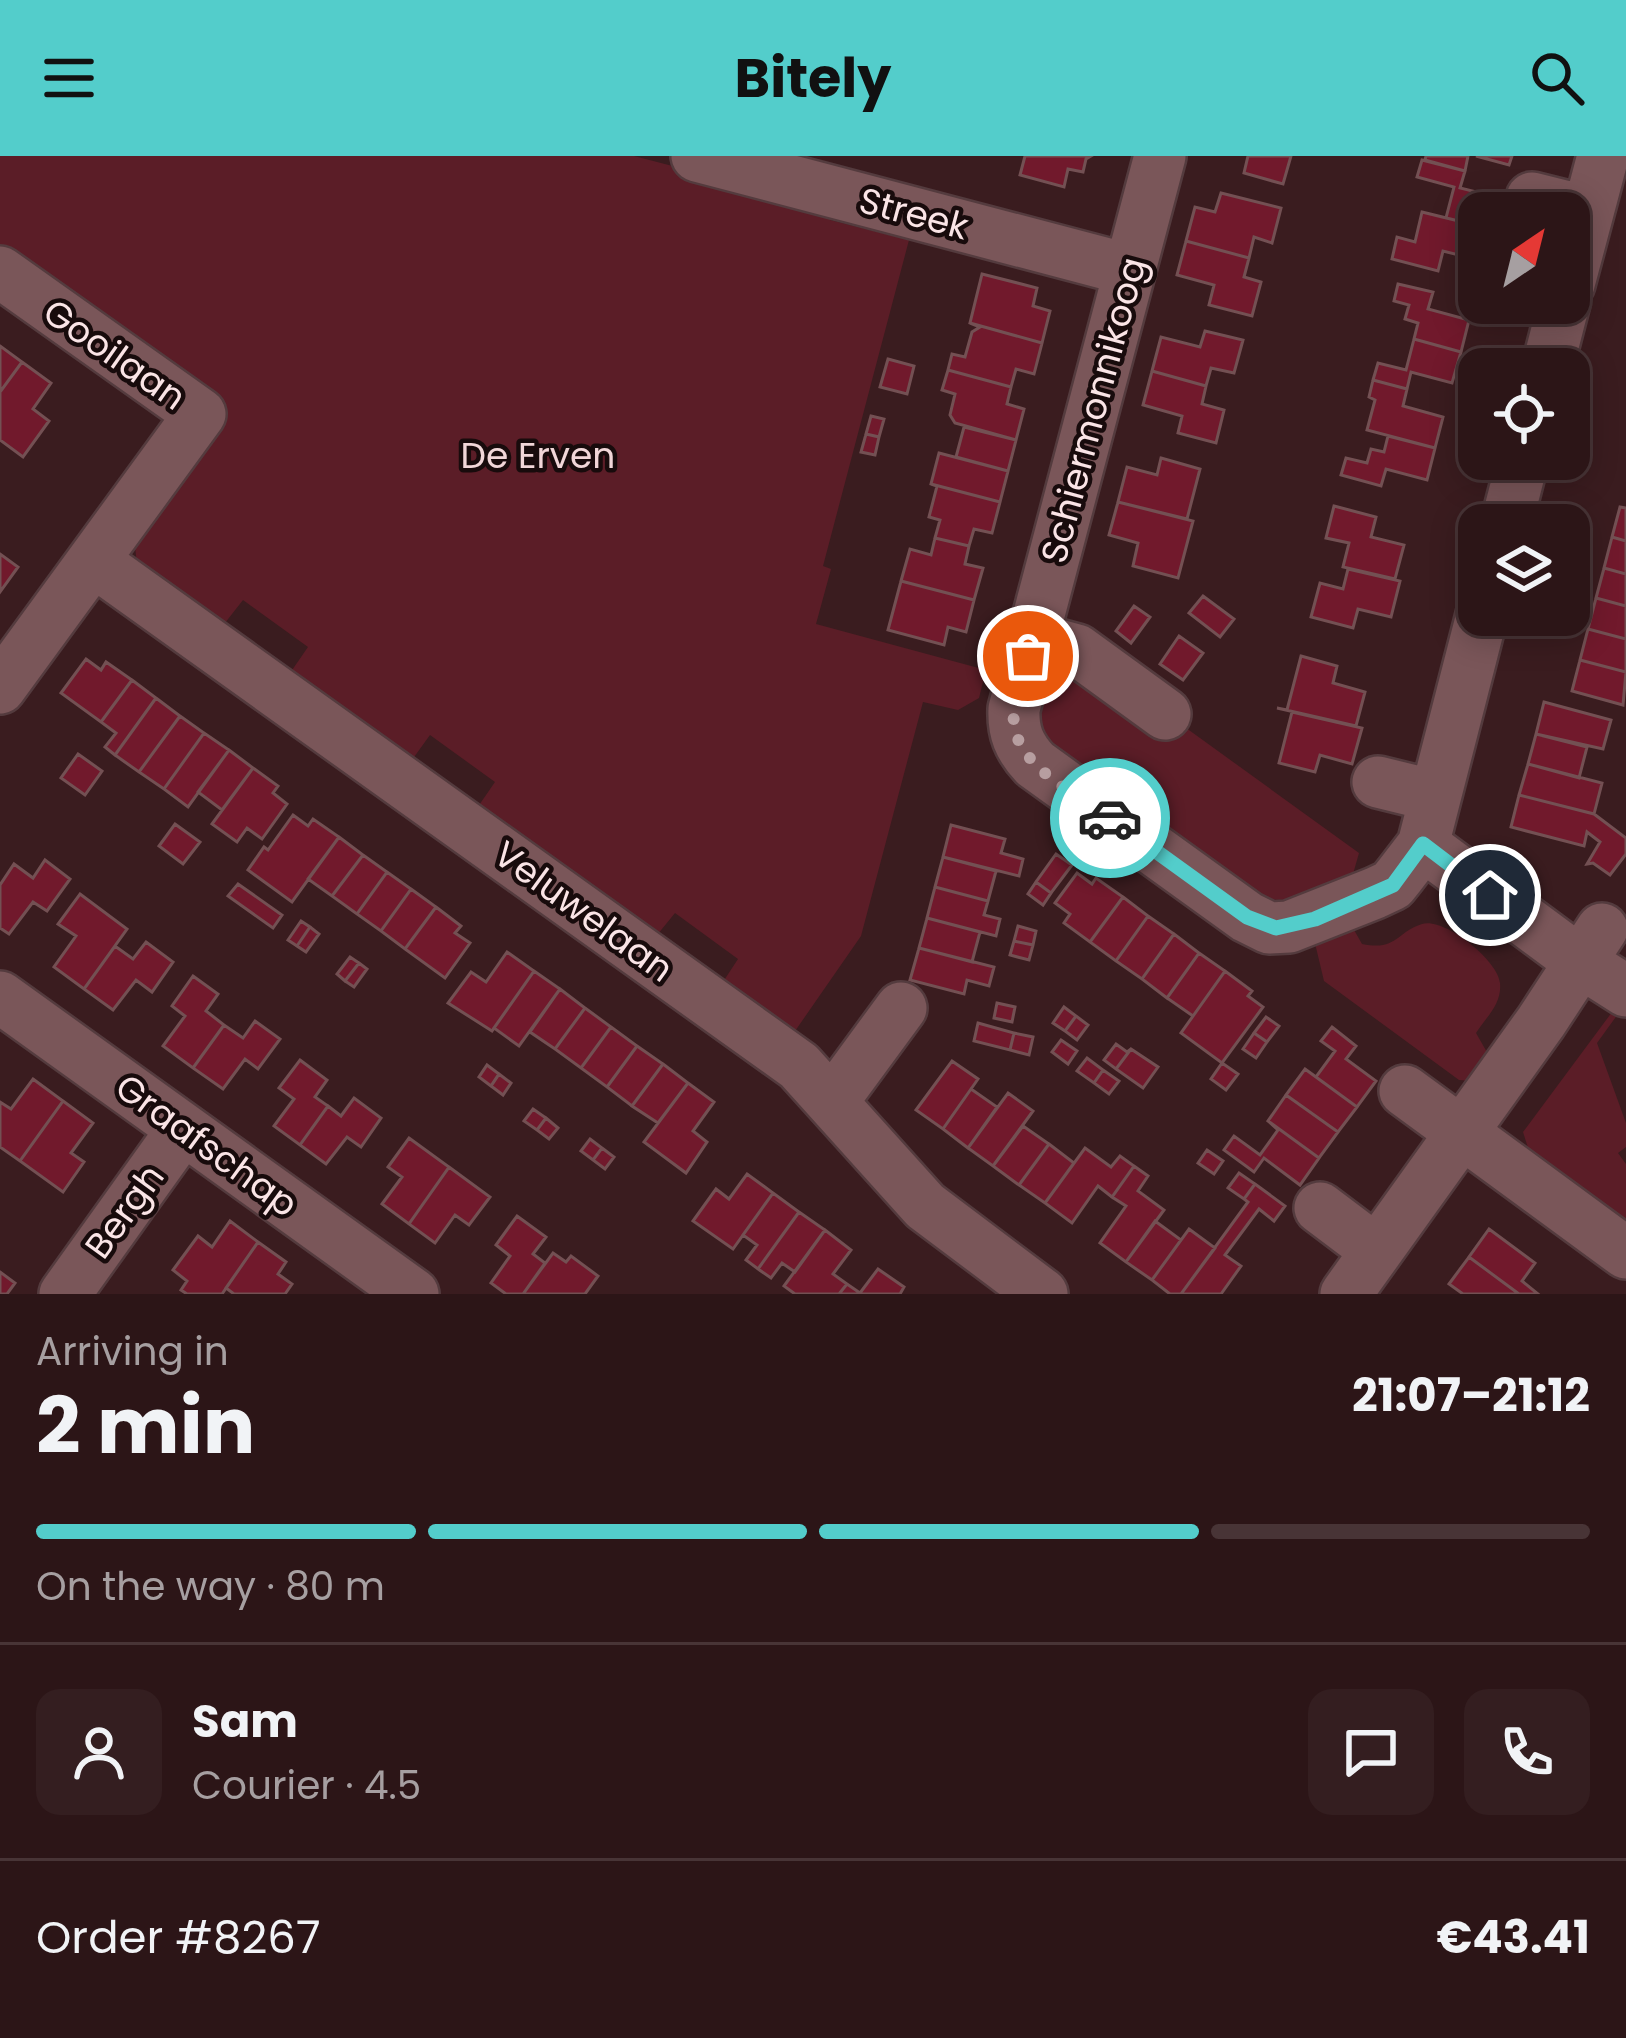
<!DOCTYPE html>
<meta charset="utf-8">
<style>
body{margin:0;font-family:Poppins,sans-serif;background:#341e20;color:#f1f3f6;height:100vh;display:flex;flex-direction:column;font-size:45px;white-space:nowrap}
*{box-sizing:border-box;margin:0}
p{font-size:39px;color:#a69fa1}
.icon{flex:none;width:66px;height:66px;fill:none;stroke:currentColor;stroke-width:2;stroke-linecap:round;stroke-linejoin:round}
.map{position:relative;height:1138px;overflow:hidden}
.details{display:flex;flex-direction:column;background:#2c1517;flex:1}
.details>*{flex:none}
.needle{width:78px;rotate:35deg}
.controls{position:absolute;left:1458px;top:36px;display:grid;gap:24px}
.controls a{display:grid;place-items:center;width:132px;height:132px;border-radius:24px;background:#2c1517;box-shadow:0 6px 30px #0003,0 0 0 3px #483436;font-size:60px}
.pin{position:absolute;display:grid;place-items:center;width:102px;height:102px;color:#fff;margin:-51px;border:6px solid #fff;border-radius:50%;box-shadow:0 3px 12px #0007}
.courier{position:absolute;display:grid;place-items:center;width:120px;height:120px;margin:-60px;border:9px solid #53cdcb;border-radius:50%;background:#fff;color:#222;box-shadow:0 3px 15px #0007}
.overview em{font-style:normal;font-weight:700}
.overview div{display:flex;flex-direction:column-reverse}
.overview{display:flex;align-items:center;justify-content:space-between;height:204px;padding:0 36px}
h1{font-size:78px;font-weight:700;line-height:90px}
.bar{display:grid;grid-template-columns:repeat(4,1fr);gap:18px 12px;align-content:center;height:144px;padding:0 36px}
.bar i{height:15px;border-radius:9px;background:#483436}
.bar .active{background:#53cdcb}
.bar p{grid-column:span 4}
.line{display:flex;align-items:center;gap:30px;padding:0 36px;border-top:3px solid #483436}
.line div{flex:1}
.round{display:grid;place-items:center;flex:none;width:126px;height:126px;border-radius:24px;background:#341e20}
header{display:flex;justify-content:space-between;align-items:center;height:156px;padding:0 36px;background:#53cdcb;color:#111;font-size:54px;font-weight:700}
.map>svg:first-child{display:block}
.green{fill:#5b1d27}
.building{fill:#71192c;stroke:#735053;stroke-width:3}
.lines{fill:none;stroke-linecap:round;stroke-linejoin:round}
.minor-casing{stroke:#543b3e;stroke-width:56}
.minor{stroke:#7a5659;stroke-width:51}
.done{stroke:#b79ea0;stroke-width:12;stroke-dasharray:0 21.6}
.route{stroke:#53cdcb;stroke-width:15}
.labels{text-anchor:middle;stroke-width:9;stroke-linejoin:round;paint-order:stroke}
.street-label{font-size:36px;fill:#fae4e6;stroke:#180b0c}
.park-label{font-size:36px;fill:#f1d6d8;stroke:#180b0c}
</style>
<header><svg class="icon" aria-label="menu" viewBox="0 0 24 24"><path d="M4 6h16M4 12h16M4 18h16"/></svg>Bitely<svg class="icon" aria-label="search" viewBox="0 0 24 24"><circle cx="10" cy="10" r="6"/><path d="M15 15l6 6"/></svg></header>
<div class="map">
<svg width="1626" height="1138" viewBox="0 0 1626 1138">
<rect width="100%" height="100%" fill="#3a1c1f"/>
<!-- green -->
<path class="green" d="M 0,0 L 634,0 L 684,13 L 682,23 L 714,32 L 718,22 L 833,54 L 830,64 L 909,84 L 823,410 L 831,413 L 816,468 L 986,514 L 979,542 L 958,554 L 923,546 L 861,780 L 793,878 L 719,832 L 738,803 L 675,757 L 653,784 L 475,655 L 495,626 L 430,579 L 409,608 L 288,520 L 308,491 L 243,444 L 221,472 L 137,408 L 134,382 L 223,256 L 0,95 Z
M 1043,504 L 1182,569 L 1359,697 L 1353,718 C 1325,730 1294,750 1263,742 L 1110,630 L 1046,599 L 1029,557 Z
M 1349,765 L 1362,788 C 1397,795 1395,777 1422,768 C 1444,761 1498,804 1500,827 C 1502,848 1487,860 1476,877 L 1488,898 L 1474,925 L 1459,924 L 1324,825 L 1314,783 Z
M 1618,848 L 1623,851 L 1597,887 L 1626,967 L 1626,991 L 1618,997 L 1626,1008 L 1626,1067 L 1530,998 L 1523,976 Z"/>
<!-- building -->
<path class="building" d="M 1025,0 L 1091,0 L 1086,3 L 1083,16 L 1068,13 L 1064,31 L 1020,19 Z
M 1248,0 L 1291,0 L 1283,28 L 1244,17 Z
M 1426,0 L 1468,0 L 1465,15 L 1425,4 Z
M 1476,0 L 1512,0 L 1509,9 Z
M 1422,4 L 1465,15 L 1460,32 L 1501,42 L 1497,57 L 1479,57 L 1479,70 L 1446,62 L 1454,31 L 1417,21 Z
M 1221,37 L 1281,52 L 1272,87 L 1254,81 L 1249,102 L 1186,85 L 1195,51 L 1215,56 Z
M 1422,56 L 1479,70 L 1479,104 L 1443,95 L 1438,115 L 1392,103 L 1397,81 L 1415,86 Z
M 1186,85 L 1249,102 L 1244,121 L 1261,126 L 1252,160 L 1209,149 L 1214,129 L 1177,119 Z
M 982,118 L 1037,132 L 1033,150 L 1050,155 L 1042,187 L 970,167 Z
M 1398,128 L 1433,136 L 1428,153 L 1469,164 L 1461,196 L 1414,183 L 1418,167 L 1405,163 L 1409,149 L 1394,145 Z
M 970,167 L 1042,187 L 1034,218 L 1016,213 L 1011,231 L 948,214 L 952,198 L 965,201 L 972,176 L 980,171 Z
M 1205,175 L 1243,184 L 1234,217 L 1211,212 L 1206,230 L 1152,215 L 1161,181 L 1200,191 Z
M 1414,183 L 1461,196 L 1452,227 L 1411,216 L 1407,233 L 1373,224 L 1378,207 L 1406,214 Z
M 0,190 L 22,206 L 0,236 Z
M 888,203 L 914,210 L 907,238 L 880,231 Z
M 22,206 L 51,227 L 33,253 L 49,265 L 23,301 L 0,284 L 0,236 Z
M 948,214 L 1011,231 L 1007,248 L 1024,253 L 1016,284 L 955,267 L 950,259 L 955,238 L 942,234 Z
M 1152,215 L 1206,230 L 1202,248 L 1224,254 L 1216,287 L 1178,277 L 1182,260 L 1143,249 Z
M 1373,224 L 1407,233 L 1403,250 L 1443,261 L 1435,292 L 1367,274 L 1375,244 L 1369,241 Z
M 871,260 L 884,263 L 879,281 L 866,278 Z
M 964,271 L 1016,284 L 1008,315 L 956,301 Z
M 866,278 L 879,281 L 875,299 L 861,296 Z
M 1388,280 L 1435,292 L 1427,324 L 1386,313 L 1381,330 L 1341,319 L 1346,302 L 1367,307 L 1371,293 L 1384,296 Z
M 939,297 L 1008,315 L 1000,346 L 931,328 Z
M 1161,302 L 1200,313 L 1187,363 L 1118,346 L 1127,311 L 1157,319 Z
M 931,328 L 1000,346 L 992,377 L 974,373 L 969,390 L 935,382 L 940,364 L 929,361 L 937,330 Z
M 1118,346 L 1193,365 L 1178,422 L 1133,410 L 1138,387 L 1109,379 Z
M 1334,350 L 1376,361 L 1371,381 L 1404,389 L 1395,423 L 1343,411 L 1349,387 L 1326,382 Z
M 1620,351 L 1626,352 L 1626,385 L 1612,381 Z
M 1612,381 L 1626,385 L 1626,418 L 1604,412 Z
M 935,382 L 969,390 L 965,408 L 983,412 L 974,444 L 901,425 L 910,393 L 931,399 Z
M 0,398 L 18,411 L 0,436 Z
M 1604,412 L 1626,418 L 1626,450 L 1596,442 Z
M 1348,413 L 1400,425 L 1391,461 L 1358,453 L 1353,472 L 1311,461 L 1320,427 L 1343,433 Z
M 901,425 L 974,444 L 966,476 L 948,471 L 944,489 L 888,474 Z
M 1203,440 L 1234,463 L 1220,481 L 1189,457 Z
M 1596,442 L 1626,450 L 1626,483 L 1588,473 Z
M 1134,450 L 1150,461 L 1131,487 L 1116,475 Z
M 1588,473 L 1626,483 L 1626,516 L 1580,504 Z
M 1179,480 L 1203,497 L 1183,524 L 1160,508 Z
M 1301,500 L 1337,510 L 1333,527 L 1365,536 L 1356,570 L 1277,552 L 1287,554 Z
M 86,503 L 101,514 L 106,506 L 132,524 L 101,566 L 61,537 Z
M 1580,504 L 1626,516 L 1623,549 L 1572,535 Z
M 132,524 L 156,542 L 115,599 L 105,591 L 116,577 L 101,566 Z
M 156,542 L 180,560 L 139,616 L 115,599 Z
M 1544,546 L 1611,564 L 1603,593 L 1536,578 Z
M 1292,556 L 1362,572 L 1352,608 L 1320,599 L 1315,616 L 1279,607 Z
M 180,560 L 204,577 L 164,633 L 139,616 Z
M 204,577 L 229,594 L 188,651 L 164,633 Z
M 1536,578 L 1587,591 L 1579,622 L 1528,608 Z
M 229,594 L 253,612 L 222,654 L 198,636 Z
M 78,598 L 102,615 L 85,639 L 61,622 Z
M 1528,608 L 1602,627 L 1594,658 L 1519,639 Z
M 253,612 L 278,630 L 273,637 L 287,648 L 262,683 L 247,672 L 237,686 L 212,668 Z
M 1519,639 L 1594,658 L 1626,682 L 1626,698 L 1610,719 L 1593,707 L 1587,708 L 1600,686 L 1587,676 L 1584,690 L 1511,671 Z
M 293,659 L 308,670 L 313,663 L 339,681 L 292,746 L 248,714 L 264,691 L 268,694 Z
M 175,668 L 200,686 L 183,708 L 159,690 Z
M 951,669 L 1005,683 L 1001,697 L 1023,703 L 1019,720 L 943,701 Z
M 339,681 L 363,699 L 332,740 L 308,723 Z
M 1056,698 L 1072,709 L 1051,737 L 1036,726 Z
M 363,699 L 387,716 L 357,758 L 332,740 Z
M 943,701 L 996,715 L 988,745 L 935,731 Z
M 45,704 L 70,723 L 47,755 L 33,746 L 9,778 L 0,772 L 0,729 L 14,708 L 33,722 Z
M 387,716 L 411,733 L 381,775 L 357,758 Z
M 1077,717 L 1092,728 L 1096,722 L 1123,741 L 1090,786 L 1064,767 L 1070,758 L 1055,747 Z
M 1036,726 L 1051,737 L 1043,749 L 1028,738 Z
M 238,728 L 282,759 L 273,772 L 228,740 Z
M 935,731 L 988,745 L 984,759 L 1000,763 L 996,780 L 927,762 Z
M 411,733 L 436,751 L 405,793 L 381,775 Z
M 80,738 L 127,773 L 84,833 L 54,811 L 76,780 L 58,768 Z
M 1123,741 L 1148,760 L 1116,805 L 1090,786 Z
M 436,751 L 461,770 L 455,777 L 470,787 L 445,822 L 405,793 Z
M 1148,760 L 1174,778 L 1142,823 L 1116,805 Z
M 927,762 L 980,776 L 972,806 L 919,792 Z
M 301,765 L 310,771 L 297,790 L 288,784 Z
M 1018,770 L 1036,775 L 1033,789 L 1014,785 Z
M 310,771 L 319,778 L 306,796 L 297,790 Z
M 1174,778 L 1199,797 L 1167,842 L 1142,823 Z
M 1014,785 L 1033,789 L 1029,804 L 1010,799 Z
M 146,786 L 173,806 L 152,836 L 136,824 L 113,854 L 84,833 L 115,790 L 133,803 Z
M 919,792 L 994,811 L 989,830 L 967,824 L 964,838 L 910,824 Z
M 507,796 L 534,815 L 492,875 L 448,847 L 471,816 L 486,826 Z
M 1199,797 L 1225,815 L 1193,860 L 1167,842 Z
M 350,801 L 359,807 L 345,825 L 337,818 Z
M 359,807 L 367,813 L 354,831 L 345,825 Z
M 534,815 L 560,833 L 519,890 L 494,872 Z
M 1225,815 L 1252,835 L 1248,840 L 1263,851 L 1222,907 L 1181,877 Z
M 193,820 L 218,838 L 206,855 L 224,869 L 193,912 L 163,890 L 185,860 L 172,850 Z
M 560,833 L 585,852 L 555,893 L 530,876 Z
M 997,847 L 1015,851 L 1012,866 L 994,862 Z
M 1064,851 L 1076,860 L 1065,875 L 1053,867 Z
M 585,852 L 611,871 L 581,912 L 555,893 Z
M 1076,860 L 1088,869 L 1077,884 L 1065,875 Z
M 1266,861 L 1279,870 L 1267,886 L 1254,877 Z
M 255,865 L 280,883 L 258,913 L 245,903 L 223,933 L 193,912 L 224,869 L 243,882 Z
M 978,867 L 1014,877 L 1010,894 L 974,885 Z
M 611,871 L 637,890 L 607,931 L 581,912 Z
M 1332,871 L 1356,890 L 1346,903 L 1376,925 L 1357,951 L 1305,913 L 1316,921 L 1335,895 L 1321,885 Z
M 1014,877 L 1033,881 L 1029,899 L 1010,894 Z
M 1254,877 L 1267,886 L 1256,902 L 1243,893 Z
M 1061,884 L 1077,895 L 1068,908 L 1052,896 Z
M 1116,888 L 1127,896 L 1131,893 L 1116,913 L 1104,904 Z
M 637,890 L 663,908 L 632,950 L 607,931 Z
M 1131,893 L 1158,911 L 1143,932 L 1116,913 Z
M 1087,902 L 1103,914 L 1094,927 L 1077,915 Z
M 300,904 L 327,924 L 315,941 L 328,950 L 300,989 L 274,970 L 294,943 L 279,932 Z
M 952,905 L 978,923 L 943,973 L 916,954 Z
M 1222,907 L 1238,918 L 1226,934 L 1211,923 Z
M 663,908 L 688,927 L 658,967 L 632,950 Z
M 487,909 L 499,918 L 491,930 L 479,921 Z
M 1305,913 L 1357,951 L 1338,976 L 1286,939 Z
M 1103,914 L 1119,925 L 1109,938 L 1094,927 Z
M 499,918 L 511,927 L 503,939 L 491,930 Z
M 33,923 L 63,945 L 20,1005 L 0,991 L 0,946 L 11,953 Z
M 688,927 L 714,946 L 693,975 L 707,986 L 686,1017 L 644,986 Z
M 971,933 L 997,951 L 968,992 L 943,973 Z
M 1008,937 L 1033,955 L 993,1010 L 968,992 Z
M 1286,939 L 1338,976 L 1319,1002 L 1268,965 Z
M 354,942 L 381,962 L 361,991 L 347,981 L 326,1008 L 300,989 L 328,950 L 341,960 Z
M 63,945 L 93,967 L 71,997 L 84,1006 L 63,1036 L 20,1005 Z
M 533,953 L 546,962 L 537,974 L 524,965 Z
M 546,962 L 558,972 L 549,983 L 537,974 Z
M 1268,965 L 1319,1002 L 1300,1029 L 1264,1002 L 1254,1016 L 1224,994 L 1234,980 L 1260,999 L 1278,974 Z
M 1023,970 L 1049,988 L 1019,1029 L 993,1010 Z
M 409,982 L 449,1011 L 409,1068 L 382,1048 L 402,1021 L 388,1011 Z
M 590,983 L 602,992 L 593,1004 L 581,995 Z
M 1049,988 L 1074,1007 L 1045,1047 L 1019,1029 Z
M 602,992 L 614,1001 L 605,1013 L 593,1004 Z
M 1085,992 L 1111,1011 L 1120,1000 L 1134,1010 L 1112,1041 L 1098,1030 L 1072,1067 L 1045,1047 Z
M 1207,994 L 1223,1005 L 1214,1018 L 1198,1007 Z
M 1134,1010 L 1148,1020 L 1138,1035 L 1164,1054 L 1126,1106 L 1100,1087 L 1126,1050 L 1112,1041 Z
M 449,1011 L 490,1041 L 469,1069 L 455,1059 L 435,1087 L 409,1068 Z
M 1239,1017 L 1255,1028 L 1244,1043 L 1228,1032 Z
M 747,1018 L 773,1037 L 733,1093 L 693,1065 L 716,1033 L 729,1043 Z
M 1255,1028 L 1285,1050 L 1274,1065 L 1259,1053 L 1225,1099 L 1241,1110 L 1221,1138 L 1181,1138 L 1248,1046 L 1244,1043 Z
M 773,1037 L 799,1056 L 758,1113 L 746,1104 L 757,1089 L 743,1079 Z
M 799,1056 L 825,1074 L 795,1116 L 782,1107 L 771,1122 L 758,1113 Z
M 517,1060 L 546,1081 L 533,1098 L 545,1107 L 523,1138 L 506,1138 L 491,1127 L 510,1100 L 496,1089 Z
M 230,1065 L 258,1086 L 222,1138 L 187,1138 L 181,1134 L 187,1125 L 173,1114 L 198,1080 L 212,1091 Z
M 1155,1065 L 1181,1084 L 1152,1124 L 1126,1106 Z
M 1189,1073 L 1215,1092 L 1181,1138 L 1170,1138 L 1152,1124 Z
M 1489,1073 L 1535,1107 L 1522,1125 L 1538,1138 L 1519,1138 L 1469,1101 Z
M 825,1074 L 851,1094 L 833,1118 L 847,1128 L 839,1138 L 795,1138 L 784,1130 Z
M 258,1086 L 286,1106 L 278,1118 L 292,1128 L 285,1138 L 234,1138 L 226,1132 Z
M 553,1097 L 566,1106 L 571,1100 L 598,1120 L 585,1138 L 523,1138 Z
M 1469,1101 L 1519,1138 L 1463,1138 L 1449,1128 Z
M 878,1113 L 904,1131 L 900,1138 L 839,1138 L 847,1128 L 860,1137 Z
M 0,1116 L 15,1127 L 7,1138 L 0,1138 Z"/>
<g class="lines">
<!-- minor casing -->
<g class="minor-casing">
<path id="minor" d="M 697,0 L 1130,114
M 1160,0 L 1014,553 C 1013,576 1019,591 1035,608 L 1247,761 L 1269,772 L 1289,771 L 1375,737 L 1392,729 L 1400,719 L 1423,689 L 1482,459
M 1532,42 L 1588,56
M 0,116 L 200,258 L 0,532
M 1569,128 L 1603,0
M 1547,213 L 1564,147
M 1506,369 L 1523,303
M 95,406 L 799,910 L 925,1050 L 1042,1138
M 1033,482 L 1077,494 L 1165,558
M 1378,626 L 1435,640
M 1423,689 L 1582,807 L 1626,835
M 0,841 L 413,1138
M 1405,935 L 1626,1097
M 830,942 L 843,931 L 901,852
M 1320,1052 L 1377,1095
M 65,1138 L 183,973
M 1346,1138 L 1541,866 L 1602,773"/>
</g>
<!-- minor -->
<use href="#minor" class="minor"/>
</g>
<g class="lines">
<!-- done -->
<path class="done" d="M 1028,500 C 1024,518 1016,537 1014,555 C 1008,607 1074,636 1110,662"/>
<!-- route -->
<path class="route" d="M 1110,662 L 1247,761 L 1276,772 L 1315,763 L 1393,729 L 1423,688 L 1490,739"/>
</g>
<g class="labels">
<!-- street labels -->
<g class="street-label">
<text transform="translate(914 57) rotate(15)" y="13">Streek</text>
<text transform="translate(115 198) rotate(35)" y="13">Gooilaan</text>
<text transform="translate(1093 254) rotate(-75)" y="13">Schiermonnikoog</text>
<text transform="translate(584 755) rotate(36)" y="13">Veluwelaan</text>
<text transform="translate(207 989) rotate(36)" y="13">Graafschap</text>
<text transform="translate(124 1055) rotate(-54)" y="13">Bergh</text>
</g>
<!-- park labels -->
<g class="park-label">
<text x="538" y="312">De Erven</text>
</g>
</g>
</svg>
<div class="controls">
<a><svg class="needle" viewBox="-14 -14 28 28"><path d="M0-13l5 13h-10z" fill="#e53935"/><path d="M0 13l5-13h-10z" fill="#a69fa1"/></svg></a>
<a><svg class="icon" aria-label="locate" viewBox="0 0 24 24"><circle cx="12" cy="12" r="6"/><path d="M12 2v4M12 18v4M2 12h4M18 12h4"/></svg></a>
<a><svg class="icon" aria-label="layers" viewBox="0 0 24 24"><path d="M12 4l9 5-9 5-9-5zM3 14l9 5 9-5"/></svg></a>
</div>
<div class="pin" style="left:1028px;top:500px;background:#ea580c"><svg class="icon" aria-label="bag" viewBox="0 0 24 24"><path d="M5 8h14l-1 12H6zM9 8a3 3 0 0 1 6 0"/></svg></div>
<div class="pin" style="left:1490px;top:739px;background:#1f2937"><svg class="icon" aria-label="home" viewBox="0 0 24 24"><path d="M3 11l9-7 9 7M6 9v11h12V9"/></svg></div>
<div class="courier" style="left:1110px;top:662px"><svg class="icon" aria-label="car" viewBox="0 0 24 24"><path d="M5 17H2v-5l4-1 3-4h7l3 4 3 1v5h-3M9 17h6M6 11h13"/><circle cx="7" cy="17" r="2"/><circle cx="17" cy="17" r="2"/></svg></div>
</div>
<section class="details">
<div class="overview"><div><h1>2 min</h1><p>Arriving in</p></div><em>21:07–21:12</em></div>
<div class="bar"><i class="active"></i><i class="active"></i><i class="active"></i><i></i><p>On the way · 80 m</p></div>
<div class="line" style="height:216px"><a class="round"><svg class="icon" aria-label="person" viewBox="0 0 24 24"><circle cx="12" cy="8" r="4"/><path d="M4 21q1-7 8-7t8 7"/></svg></a><div><b>Sam</b><p>Courier · 4.5</p></div><a class="round"><svg class="icon" aria-label="chat" viewBox="0 0 24 24"><path d="M4 5h16v11H9l-5 4z"/></svg></a><a class="round"><svg class="icon" aria-label="phone" viewBox="0 0 24 24"><path d="M5 4h4l2 5-3 2q2 4 5 5l2-3 5 2v4C11 20 4 13 5 4z"/></svg></a></div>
<div class="line" style="height:156px"><div>Order #8267</div><b>€43.41</b></div>
</section>
